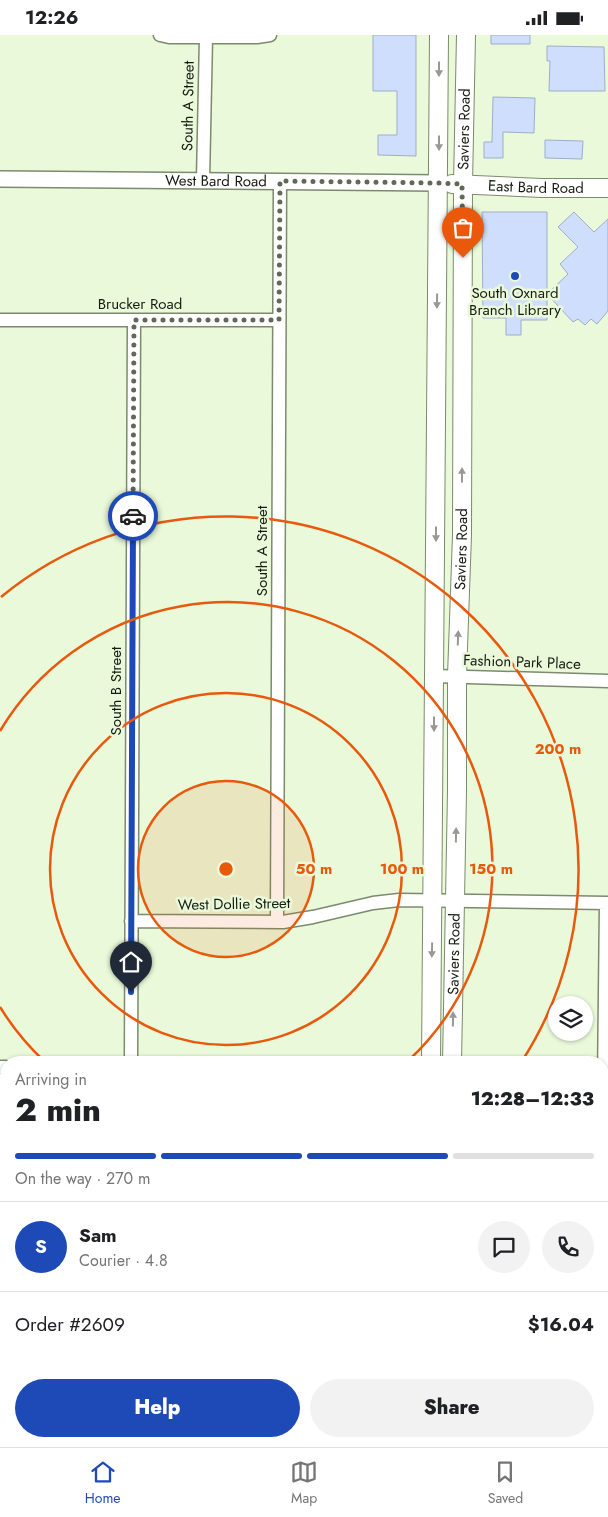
<!DOCTYPE html>
<meta charset="utf-8">
<style>
body{margin:0;font-family:Jost,sans-serif;background:#f2f2f2;color:#202124;height:100vh;display:flex;flex-direction:column;font-size:19px;white-space:nowrap}
*{box-sizing:border-box;margin:0}
p{font-size:16px;color:#757577}
.icon{flex:none;width:28px;height:28px;fill:none;stroke:currentColor;stroke-width:2;stroke-linecap:round;stroke-linejoin:round}
.map{position:relative;flex:1;overflow:hidden}
.drawer{position:absolute;left:0px;top:1021px;width:609px;height:391px;display:flex;flex-direction:column;background:#fff;border-radius:20px 20px 0 0;box-shadow:0 1px 4px #0004}
.drawer>*{flex:none}
.buttons{position:absolute;left:548px;top:961px;display:grid;gap:10px}
.buttons a{display:grid;place-items:center;width:45px;height:45px;border-radius:50%;background:#fff;box-shadow:0 1px 4px #0004;font-size:25px}
.pin{position:absolute;display:grid;place-items:center;width:42px;height:42px;color:#fff;margin:-51px -21px;border-radius:50% 50% 50% 0;rotate:-45deg;box-shadow:0 0 5px #0007}
.pin .icon{rotate:45deg}
.courier{position:absolute;display:grid;place-items:center;width:50px;height:50px;margin:-25px;border:4px solid #1d4ab7;border-radius:50%;background:#fff;color:#222;box-shadow:0 1px 6px #0007}
.headline em{font-style:normal;font-weight:800}
.headline div{display:flex;flex-direction:column-reverse}
.headline{display:flex;align-items:center;justify-content:space-between;height:85px;padding:0 15px}
h1{font-size:32px;font-weight:800;line-height:38px}
.bar{display:grid;grid-template-columns:repeat(4,1fr);gap:8px 5px;align-content:center;height:60px;padding:0 15px}
.bar i{height:6px;border-radius:4px;background:#e0e0e0}
.bar .selected{background:#1d4ab7}
.bar p{grid-column:span 4}
.line{display:flex;align-items:center;gap:12px;padding:0 15px;border-top:1px solid #e0e0e0}
.line div{flex:1}
.round{display:grid;place-items:center;flex:none;width:52px;height:52px;border-radius:26px;background:#f2f2f2}
.action{display:flex;gap:10px;margin-top:auto;padding:10px 15px}
.action a{flex:1;height:58px;border-radius:30px;background:#1d4ab7;color:#fff;font-size:20px;font-weight:800;line-height:58px;text-align:center}
.action a+a{background:#f2f2f2;color:#202124}
.status{display:flex;justify-content:space-between;align-items:center;height:35px;padding:0 25px;background:#fff;direction:ltr}
.status svg{height:14px;fill:currentColor}
.dock{display:flex;justify-content:space-around;align-items:center;height:70px;border-top:1px solid #e0e0e0;background:#fff;font-size:14px;color:#757577}
.dock a{display:grid;justify-items:center;gap:2px}
.dock .selected{color:#1d4ab7}
.map>svg:first-child{display:block}
.built{fill:#daedc7}
.building{fill:#cedefc;stroke:#9fadca}
.lines{fill:none;stroke-linecap:round;stroke-linejoin:round}
.minor-casing{stroke:#7c8a6d;stroke-width:15}
.tertiary-casing{stroke:#7c8a6d;stroke-width:18}
.secondary-casing{stroke:#7c8a6d;stroke-width:20}
.minor{stroke:#fff;stroke-width:12}
.tertiary{stroke:#fff;stroke-width:15}
.secondary{stroke:#fff;stroke-width:18}
.oneway{fill:#979994}
.done{stroke:#606957;stroke-width:5;stroke-dasharray:0 9}
.route{stroke:#1d4ab7;stroke-width:6}
.ring{fill:none;stroke:#e8590c;stroke-width:2.5}
.poi-dot{fill:#1d4ab7;stroke:#e9f9d9;stroke-width:2}
.labels{text-anchor:middle;stroke-width:5;stroke-linejoin:round;paint-order:stroke}
.street-label{font-size:15px;fill:#171c11;stroke:#e9f9d9}
.poi-label{font-size:15px;fill:#171c11;stroke:#e9f9d9}
.centre{fill:#e8590c;stroke:#e9f9d9;stroke-width:2.5}
.ring-label{font-size:15px;text-anchor:middle;font-weight:bold;fill:#e8590c;stroke:#e9f9d9;stroke-width:5;stroke-linejoin:round;paint-order:stroke}
</style>
<div class="status"><b>12:26</b><svg viewBox="0 0 49 12"><path d="M0 12V9h3v3zM5 12V6h3v6zM10 12V3h3v9zM15 12V0h3v12zM26 1h20v11H26zM47 4h2v5h-2z"/></svg></div>
<div class="map">
<svg width="608" height="1412" viewBox="0 0 608 1412">
<rect width="100%" height="100%" fill="#e9f9d9"/>
<!-- built -->
<path class="built" d="M 0,1110 L 6,1110 L 6,1382 L 0,1382 Z"/>
<!-- building -->
<path class="building" d="M 373,0 L 416,0 L 416,121 L 378,120 L 378,100 L 397,100 L 397,56 L 373,56 Z
M 491,0 L 530,0 L 530,9 L 491,9 Z
M 547,11 L 604,12 L 605,56 L 549,56 L 550,26 L 547,26 Z
M 493,62 L 535,63 L 534,98 L 503,97 L 503,123 L 484,123 L 484,107 L 492,107 Z
M 545,105 L 583,106 L 582,124 L 545,123 Z
M 482,177 L 547,177 L 547,285 L 521,285 L 521,300 L 506,300 L 506,283 L 483,283 Z
M 574,177 L 594,197 L 608,184 L 608,276 L 597,289 L 591,284 L 585,290 L 578,284 L 573,287 L 547,259 L 568,239 L 560,229 L 578,212 L 558,192 Z"/>
<g class="lines">
<!-- minor casing -->
<g class="minor-casing">
<path id="minor" d="M 160,0 L 169,2 L 257,2 L 270,0
M 203,145 L 206,2
M 0,285 L 279,285
M 434,641 L 608,646
M 131,886 L 283,887 L 313,882 L 373,868 L 399,865 L 608,868
M 277,887 L 280,146
M 131,1028 L 134,285
M 0,1032 L 6,1032
M 602,1231 L 606,868
M 602,1252 L 608,1253
M 284,1406 L 284,1412
M 543,1412 L 543,1406
M 600,1412 L 600,1406"/>
</g>
<!-- tertiary casing -->
<g class="tertiary-casing">
<g id="tertiary">
<path id="s1" d="M 0,144 L 439,148"/>
</g>
</g>
<!-- secondary casing -->
<g class="secondary-casing">
<g id="secondary">
<path id="s2" d="M 452,149 L 542,153 L 608,153"/>
<path d="M 431,1028 L 439,0"/>
<path id="s3" d="M 452,1028 L 457,756 L 457,641 L 462,500 L 463,149 L 466,0"/>
<path d="M 0,1382 L 6,1382"/>
<path d="M 602,1384 L 608,1384"/>
<path d="M 428,1412 L 429,1406"/>
<path d="M 449,1412 L 449,1406"/>
</g>
</g>
<!-- minor -->
<use href="#minor" class="minor"/>
<!-- tertiary -->
<use href="#tertiary" class="tertiary"/>
<!-- secondary -->
<use href="#secondary" class="secondary"/>
</g>
<!-- one-way arrows -->
<defs><path id="oneway-solid" d="M-6-.8H1V-3.2L6.5 0L1 3.2V.8H-6Z" transform="scale(1.25)"/></defs>
<g class="oneway">
<use href="#oneway-solid" transform="translate(439 34) rotate(90)"/>
<use href="#oneway-solid" transform="translate(439 108) rotate(90)"/>
<use href="#oneway-solid" transform="translate(437 266) rotate(91)"/>
<use href="#oneway-solid" transform="translate(462 440) rotate(-90)"/>
<use href="#oneway-solid" transform="translate(436 499) rotate(90)"/>
<use href="#oneway-solid" transform="translate(458 603) rotate(-88)"/>
<use href="#oneway-solid" transform="translate(434 689) rotate(90)"/>
<use href="#oneway-solid" transform="translate(456 800) rotate(-89)"/>
<use href="#oneway-solid" transform="translate(432 915) rotate(91)"/>
<use href="#oneway-solid" transform="translate(453 984) rotate(-89)"/>
</g>
<g class="lines">
<!-- done -->
<path class="done" d="M 133,481 L 134,285 L 279,285 L 280,146 L 439,148 L 462,149 L 463,223"/>
<!-- route -->
<path class="route" d="M 131,957 L 133,481"/>
</g>
<!-- distance rings -->
<circle cx="226" cy="834" r="88" fill="#e8590c" fill-opacity=".12"/>
<g class="ring">
<circle cx="226" cy="834" r="88"/>
<circle cx="226" cy="834" r="176"/>
<path d="M44 1026A265 265 0 0 1 0 972M0 696A265 265 0 1 1 408 1026"/>
<path d="M1 562A353 353 0 0 1 522 1026"/>
</g>
<!-- markers -->
<circle class="poi-dot" cx="515" cy="241" r="5"/>
<g class="labels">
<!-- street labels -->
<g class="street-label">
<text transform="translate(188 71) rotate(-89)" y="5">South A Street</text>
<text dy="5" stroke="none"><textPath href="#s3" startOffset="934">Saviers Road</textPath></text>
<text dy="5" stroke="none"><textPath href="#s1" startOffset="216">West Bard Road</textPath></text>
<text dy="5" stroke="none"><textPath href="#s2" startOffset="84">East Bard Road</textPath></text>
<text x="140" y="274">Brucker Road</text>
<text dy="5" stroke="none"><textPath href="#s3" startOffset="514">Saviers Road</textPath></text>
<text transform="translate(262 516) rotate(-90)" y="5">South A Street</text>
<text transform="translate(522 627) rotate(2)" y="5">Fashion Park Place</text>
<text transform="translate(116 656) rotate(-90)" y="5">South B Street</text>
<text transform="translate(234 869) rotate(-1)" y="5">West Dollie Street</text>
<text dy="5" stroke="none"><textPath href="#s3" startOffset="109">Saviers Road</textPath></text>
</g>
<!-- poi labels -->
<g class="poi-label">
<text x="515" y="263">South Oxnard<tspan x="515" dy="17">Branch Library</tspan></text>
</g>
</g>
<circle cx="226" cy="834" r="8" class="centre"/>
<g class="ring-label">
<text x="558" y="719">200 m</text>
<text x="314" y="839">50 m</text>
<text x="402" y="839">100 m</text>
<text x="491" y="839">150 m</text>
</g>
</svg>
<div class="buttons">
<a><svg class="icon" aria-label="layers" viewBox="0 0 24 24"><path d="M12 4l9 5-9 5-9-5zM3 14l9 5 9-5"/></svg></a>
</div>
<div class="pin" style="left:463px;top:223px;background:#ea580c"><svg class="icon" aria-label="bag" viewBox="0 0 24 24"><path d="M5 8h14l-1 12H6zM9 8a3 3 0 0 1 6 0"/></svg></div>
<div class="pin" style="left:131px;top:957px;background:#1f2937"><svg class="icon" aria-label="home" viewBox="0 0 24 24"><path d="M3 11l9-7 9 7M6 9v11h12V9"/></svg></div>
<div class="courier" style="left:133px;top:481px"><svg class="icon" aria-label="car" viewBox="0 0 24 24"><path d="M5 17H2v-5l4-1 3-4h7l3 4 3 1v5h-3M9 17h6M6 11h13"/><circle cx="7" cy="17" r="2"/><circle cx="17" cy="17" r="2"/></svg></div>
<section class="drawer">
<div class="headline"><div><h1>2 min</h1><p>Arriving in</p></div><em>12:28–12:33</em></div>
<div class="bar"><i class="selected"></i><i class="selected"></i><i class="selected"></i><i></i><p>On the way · 270 m</p></div>
<div class="line" style="height:90px"><b class="round" style="background:#1d4ab7;color:#fff">S</b><div><b>Sam</b><p>Courier · 4.8</p></div><a class="round"><svg class="icon" aria-label="chat" viewBox="0 0 24 24"><path d="M4 5h16v11H9l-5 4z"/></svg></a><a class="round"><svg class="icon" aria-label="phone" viewBox="0 0 24 24"><path d="M5 4h4l2 5-3 2q2 4 5 5l2-3 5 2v4C11 20 4 13 5 4z"/></svg></a></div>
<div class="line" style="height:65px"><div>Order #2609</div><b>$16.04</b></div>
<div class="action"><a>Help</a><a>Share</a></div>
</section>
</div>
<nav class="dock">
<a class="selected"><svg class="icon" aria-label="home" viewBox="0 0 24 24"><path d="M3 11l9-7 9 7M6 9v11h12V9"/></svg>Home</a>
<a><svg class="icon" aria-label="map" viewBox="0 0 24 24"><path d="M3 6l6-2 6 2 6-2v14l-6 2-6-2-6 2zM9 4v14M15 6v14"/></svg>Map</a>
<a><svg class="icon" aria-label="saved" viewBox="0 0 24 24"><path d="M7 4h10v16l-5-4-5 4z"/></svg>Saved</a>
</nav>
